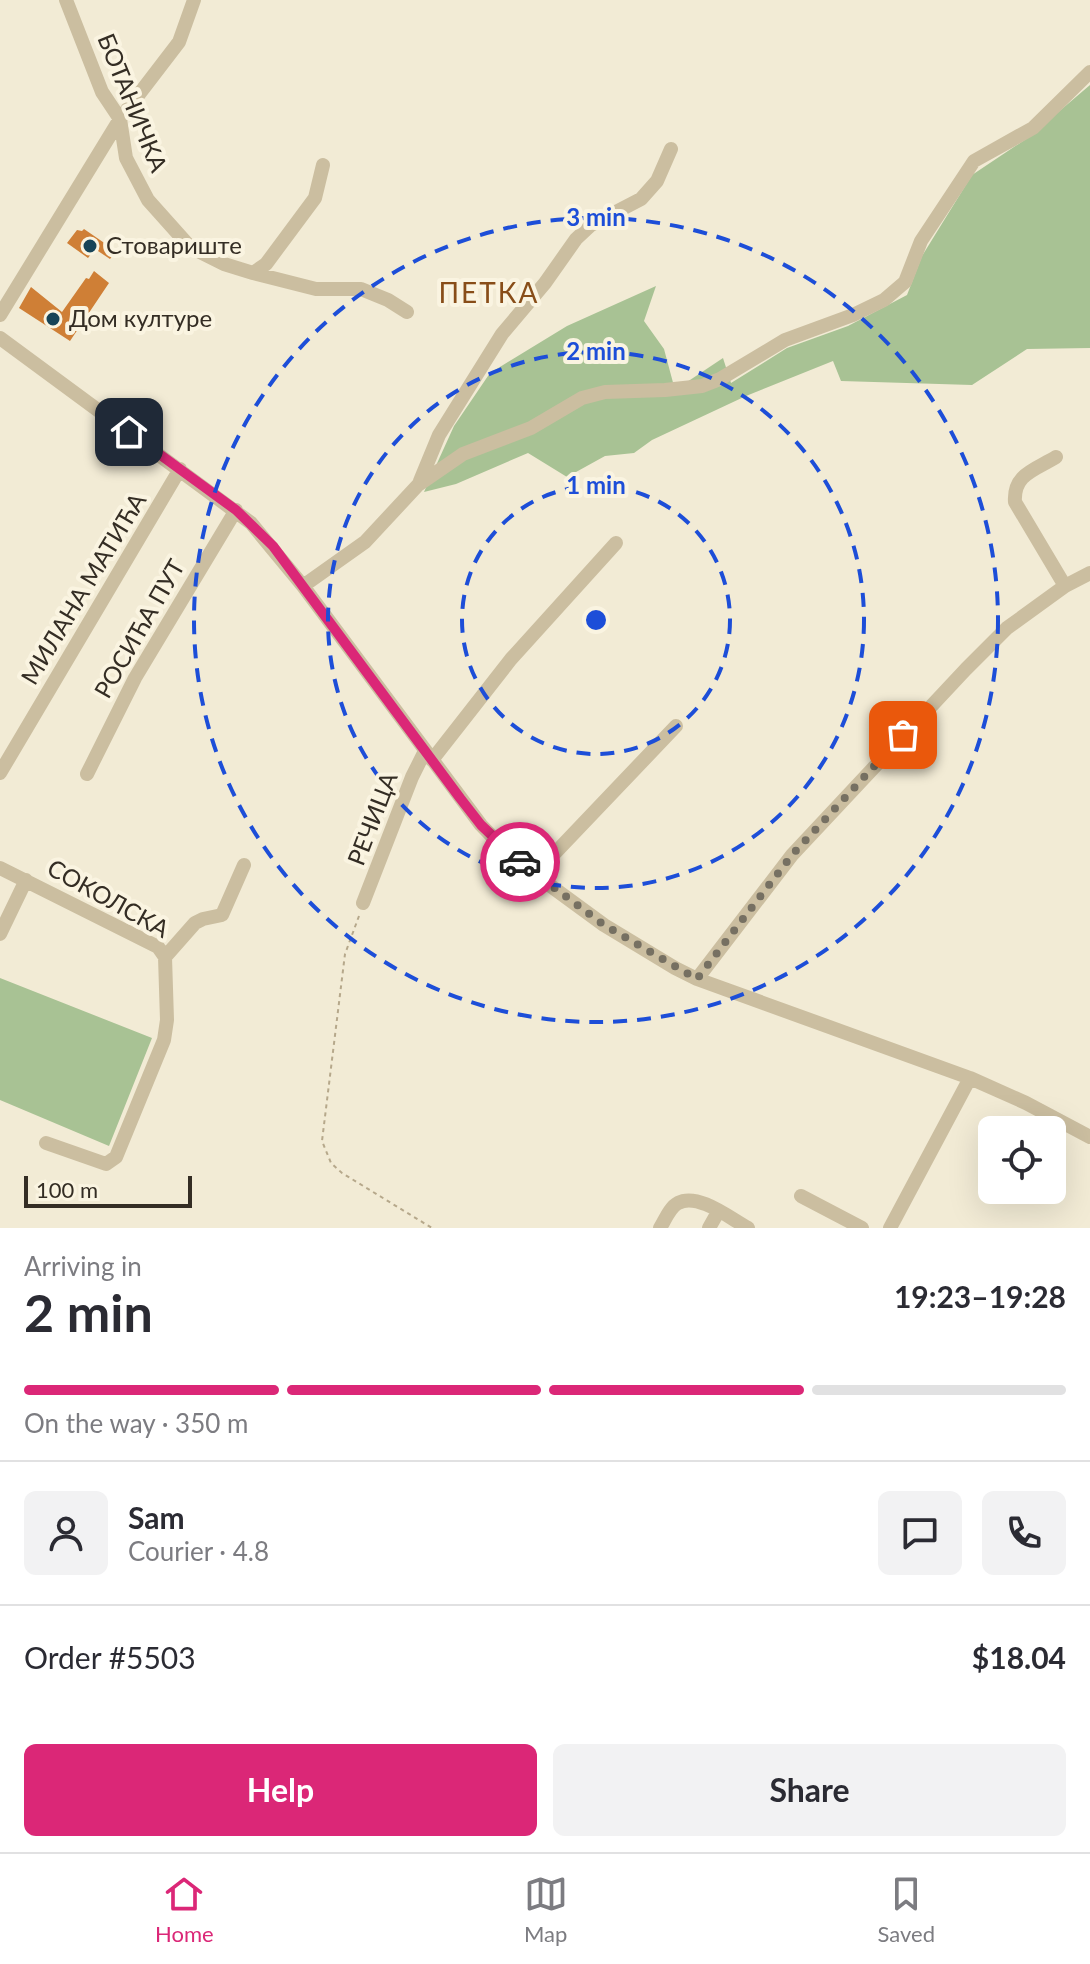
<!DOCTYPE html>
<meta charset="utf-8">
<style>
body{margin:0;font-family:Lato,sans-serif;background:#f2f2f3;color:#2b2b33;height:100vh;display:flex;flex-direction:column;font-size:30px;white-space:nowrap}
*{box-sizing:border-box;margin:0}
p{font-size:26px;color:#7c7c81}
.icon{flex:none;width:44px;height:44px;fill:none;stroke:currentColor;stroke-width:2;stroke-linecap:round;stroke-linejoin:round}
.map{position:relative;height:1228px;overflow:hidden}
.panel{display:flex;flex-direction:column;background:#fff;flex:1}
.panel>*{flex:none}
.fabs{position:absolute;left:978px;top:1116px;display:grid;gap:16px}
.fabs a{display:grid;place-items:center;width:88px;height:88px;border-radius:12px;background:#fff;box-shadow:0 8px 32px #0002;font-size:40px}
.scale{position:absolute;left:24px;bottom:20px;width:168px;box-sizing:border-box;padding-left:8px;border:4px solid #342d24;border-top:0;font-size:22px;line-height:28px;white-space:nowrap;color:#342d24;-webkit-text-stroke:6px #faf4e1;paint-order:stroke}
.pin{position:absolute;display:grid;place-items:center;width:68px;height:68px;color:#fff;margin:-34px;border-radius:16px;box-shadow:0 4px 12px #0006}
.courier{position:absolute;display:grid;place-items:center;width:80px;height:80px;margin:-40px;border:6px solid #db2777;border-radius:50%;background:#fff;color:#222;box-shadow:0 2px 10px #0007}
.summary em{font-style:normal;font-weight:700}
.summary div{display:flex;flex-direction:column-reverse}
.summary{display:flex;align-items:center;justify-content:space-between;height:136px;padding:0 24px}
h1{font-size:52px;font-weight:700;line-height:60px}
.bar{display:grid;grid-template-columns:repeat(4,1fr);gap:12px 8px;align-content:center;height:96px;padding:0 24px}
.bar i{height:10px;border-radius:6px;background:#e1e1e2}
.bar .selected{background:#db2777}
.bar p{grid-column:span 4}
.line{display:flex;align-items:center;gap:20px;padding:0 24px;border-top:2px solid #e1e1e2}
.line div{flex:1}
.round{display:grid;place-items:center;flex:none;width:84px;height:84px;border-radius:12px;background:#f2f2f3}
.primary-button{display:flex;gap:16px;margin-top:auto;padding:16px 24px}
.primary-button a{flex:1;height:92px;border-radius:12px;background:#db2777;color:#fff;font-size:32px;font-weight:700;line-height:92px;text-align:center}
.primary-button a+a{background:#f2f2f3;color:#2b2b33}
.dock{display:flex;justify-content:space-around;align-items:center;height:112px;border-top:2px solid #e1e1e2;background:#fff;font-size:22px;color:#7c7c81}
.dock a{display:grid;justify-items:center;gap:4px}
.dock .selected{color:#db2777}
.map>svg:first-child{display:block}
.green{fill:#a8c294}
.building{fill:#cf7f36}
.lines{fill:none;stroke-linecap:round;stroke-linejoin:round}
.path{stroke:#b6a88b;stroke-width:2;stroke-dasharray:4 4;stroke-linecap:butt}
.minor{stroke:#cbbea0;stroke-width:14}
.done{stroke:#767062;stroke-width:8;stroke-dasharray:0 14.4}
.route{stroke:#db2777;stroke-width:10}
.ring{fill:none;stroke:#1d4ed8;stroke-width:4;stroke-dasharray:14 10}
.poi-dot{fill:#174458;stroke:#faf4e1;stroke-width:3}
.labels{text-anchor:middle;stroke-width:8;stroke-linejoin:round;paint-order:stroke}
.street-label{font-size:24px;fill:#342d24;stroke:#faf4e1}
.poi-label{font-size:24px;fill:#342d24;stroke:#faf4e1;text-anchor:start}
.quarter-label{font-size:28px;letter-spacing:2px;fill:#884d18;stroke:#faf4e1}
.centre{fill:#1d4ed8;stroke:#faf4e1;stroke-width:4}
.ring-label{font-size:24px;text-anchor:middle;font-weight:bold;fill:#1d4ed8;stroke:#faf4e1;stroke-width:8;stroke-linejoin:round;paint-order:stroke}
</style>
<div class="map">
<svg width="1090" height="1228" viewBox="0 0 1090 1228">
<rect width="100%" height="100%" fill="#f2ebd5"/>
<!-- green -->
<path class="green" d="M 1090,85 L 1090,348 L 1027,349 L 972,385 L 841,381 L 833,361 L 746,396 L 652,440 L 634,453 L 605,456 L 567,477 L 528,453 L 456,484 L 424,492 L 454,426 L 490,373 L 567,326 L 656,286 L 644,321 L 664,349 L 675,390 L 723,358 L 731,383 L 787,348 L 848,326 L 907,295 L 922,256 L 972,175 L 1029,137 Z
M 0,978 L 152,1038 L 109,1146 L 0,1100 Z"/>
<!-- building -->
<path class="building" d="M 84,229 L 116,251 L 110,259 L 95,249 L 88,258 L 67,243 L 77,230 L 82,231 Z
M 94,271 L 109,283 L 70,341 L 19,308 L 31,287 L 62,312 L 86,278 L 89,279 Z"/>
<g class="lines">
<!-- path -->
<path class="path" d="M 359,916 L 345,954 L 322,1141 L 331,1163 L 342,1173 L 432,1228"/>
<!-- minor -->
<path class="minor" d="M 66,0 L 102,92 L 120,119 L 126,158 L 148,200 L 190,247 L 224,264 L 253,273 L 266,264 L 315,198 L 323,165
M 253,273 L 316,289 L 361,289 L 388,300 L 407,312
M 0,315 L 120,119 L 179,42 L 194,0
M 0,338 L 251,523 L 303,586 L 481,825 L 507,852 L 548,884 L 604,925 L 675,968 L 697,979 L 970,1078 L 1026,1103 L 1090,1137
M 1056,457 C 1035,470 1013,474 1015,502 L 1065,586
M 420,481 L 439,435 L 502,334 L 545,283 L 576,239 L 591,225 L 641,199 L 657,181 L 671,149
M 303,586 L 365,542 L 418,485 L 463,454 L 531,428 L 582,398 L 605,392 L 665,390 L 702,386 L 720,379 L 785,340 L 853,315 L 884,300 L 905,282 L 921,241 L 974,161 L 1033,128 L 1090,72
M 432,760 L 511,659 L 616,543
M 0,773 L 180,469
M 87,774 L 135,678 L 236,510
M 0,868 L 158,947 L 165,957 L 195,923 L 203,919 L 222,915 L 244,865
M 535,874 L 676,726
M 363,903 L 412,777 L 425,751
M 0,934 L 26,880
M 697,979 L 792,855 L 966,669 L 1007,628 L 1065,586 L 1090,573
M 46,1143 L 106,1164 L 116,1157 L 164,1040 L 167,1020 L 165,957
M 801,1196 L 862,1228
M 660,1228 C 665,1220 670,1207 678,1203 C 698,1192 731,1219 748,1228
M 709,1228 L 718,1212
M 890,1228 L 970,1078"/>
</g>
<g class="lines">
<!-- done -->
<path class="done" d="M 520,862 L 604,925 L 697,979 L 792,855 L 903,735"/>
<!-- route -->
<path class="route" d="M 129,432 L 236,510 L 273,546 L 460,798 L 481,825 L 520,862"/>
</g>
<!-- distance rings -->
<g class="ring">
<circle cx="596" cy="620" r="134"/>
<circle cx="596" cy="620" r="268"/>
<circle cx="596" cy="620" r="402"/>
</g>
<!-- markers -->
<g class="poi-dot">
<circle cx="90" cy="246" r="8"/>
<circle cx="53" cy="319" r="8"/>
</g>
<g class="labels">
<!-- street labels -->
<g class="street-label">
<text transform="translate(132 103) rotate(68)" y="8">БОТАНИЧКА</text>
<text transform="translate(84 589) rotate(-59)" y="8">МИЛАНА МАТИЋА</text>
<text transform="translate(140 629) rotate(-60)" y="8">РОСИЋА ПУТ</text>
<text transform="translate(373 819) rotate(-69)" y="8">РЕЧИЦА</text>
<text transform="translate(108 899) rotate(29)" y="8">СОКОЛСКА</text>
</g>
<!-- poi labels -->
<g class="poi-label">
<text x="106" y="254">Стовариште</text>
<text x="69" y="327">Дом културе</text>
</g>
<!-- quarter labels -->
<g class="quarter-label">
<text x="489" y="303">ПЕТКА</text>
</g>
</g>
<circle cx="596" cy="620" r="12" class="centre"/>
<g class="ring-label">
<text x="596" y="226">3 min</text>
<text x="596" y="360">2 min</text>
<text x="596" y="494">1 min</text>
</g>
</svg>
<div class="fabs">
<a><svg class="icon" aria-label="locate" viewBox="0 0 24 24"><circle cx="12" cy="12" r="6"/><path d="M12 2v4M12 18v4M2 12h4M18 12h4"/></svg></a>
</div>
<div class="scale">100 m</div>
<div class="pin" style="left:903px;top:735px;background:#ea580c"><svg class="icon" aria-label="bag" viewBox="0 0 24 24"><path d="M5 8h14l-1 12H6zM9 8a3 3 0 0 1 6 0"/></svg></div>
<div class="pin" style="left:129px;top:432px;background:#1f2937"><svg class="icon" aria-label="home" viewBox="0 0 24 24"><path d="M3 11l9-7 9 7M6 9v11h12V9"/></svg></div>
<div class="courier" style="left:520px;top:862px"><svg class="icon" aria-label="car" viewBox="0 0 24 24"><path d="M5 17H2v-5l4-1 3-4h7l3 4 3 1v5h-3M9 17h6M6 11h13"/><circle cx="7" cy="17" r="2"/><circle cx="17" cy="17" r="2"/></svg></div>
</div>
<section class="panel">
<div class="summary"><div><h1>2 min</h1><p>Arriving in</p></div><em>19:23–19:28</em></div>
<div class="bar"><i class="selected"></i><i class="selected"></i><i class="selected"></i><i></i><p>On the way · 350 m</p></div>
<div class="line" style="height:144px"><a class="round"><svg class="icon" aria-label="person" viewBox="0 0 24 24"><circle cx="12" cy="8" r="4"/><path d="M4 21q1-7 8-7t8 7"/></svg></a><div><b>Sam</b><p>Courier · 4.8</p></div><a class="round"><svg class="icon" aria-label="chat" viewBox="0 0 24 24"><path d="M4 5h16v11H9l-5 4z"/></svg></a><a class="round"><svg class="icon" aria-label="phone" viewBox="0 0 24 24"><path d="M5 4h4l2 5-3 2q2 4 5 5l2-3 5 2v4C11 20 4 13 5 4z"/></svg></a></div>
<div class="line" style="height:104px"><div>Order #5503</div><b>$18.04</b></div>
<div class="primary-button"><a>Help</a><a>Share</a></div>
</section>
<nav class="dock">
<a class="selected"><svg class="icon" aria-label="home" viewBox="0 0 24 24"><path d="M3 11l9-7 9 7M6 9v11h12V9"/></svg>Home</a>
<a><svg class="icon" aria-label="map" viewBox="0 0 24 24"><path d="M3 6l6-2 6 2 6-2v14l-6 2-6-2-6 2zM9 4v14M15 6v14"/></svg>Map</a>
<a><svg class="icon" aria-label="saved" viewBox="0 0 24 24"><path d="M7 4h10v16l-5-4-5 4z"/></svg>Saved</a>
</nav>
